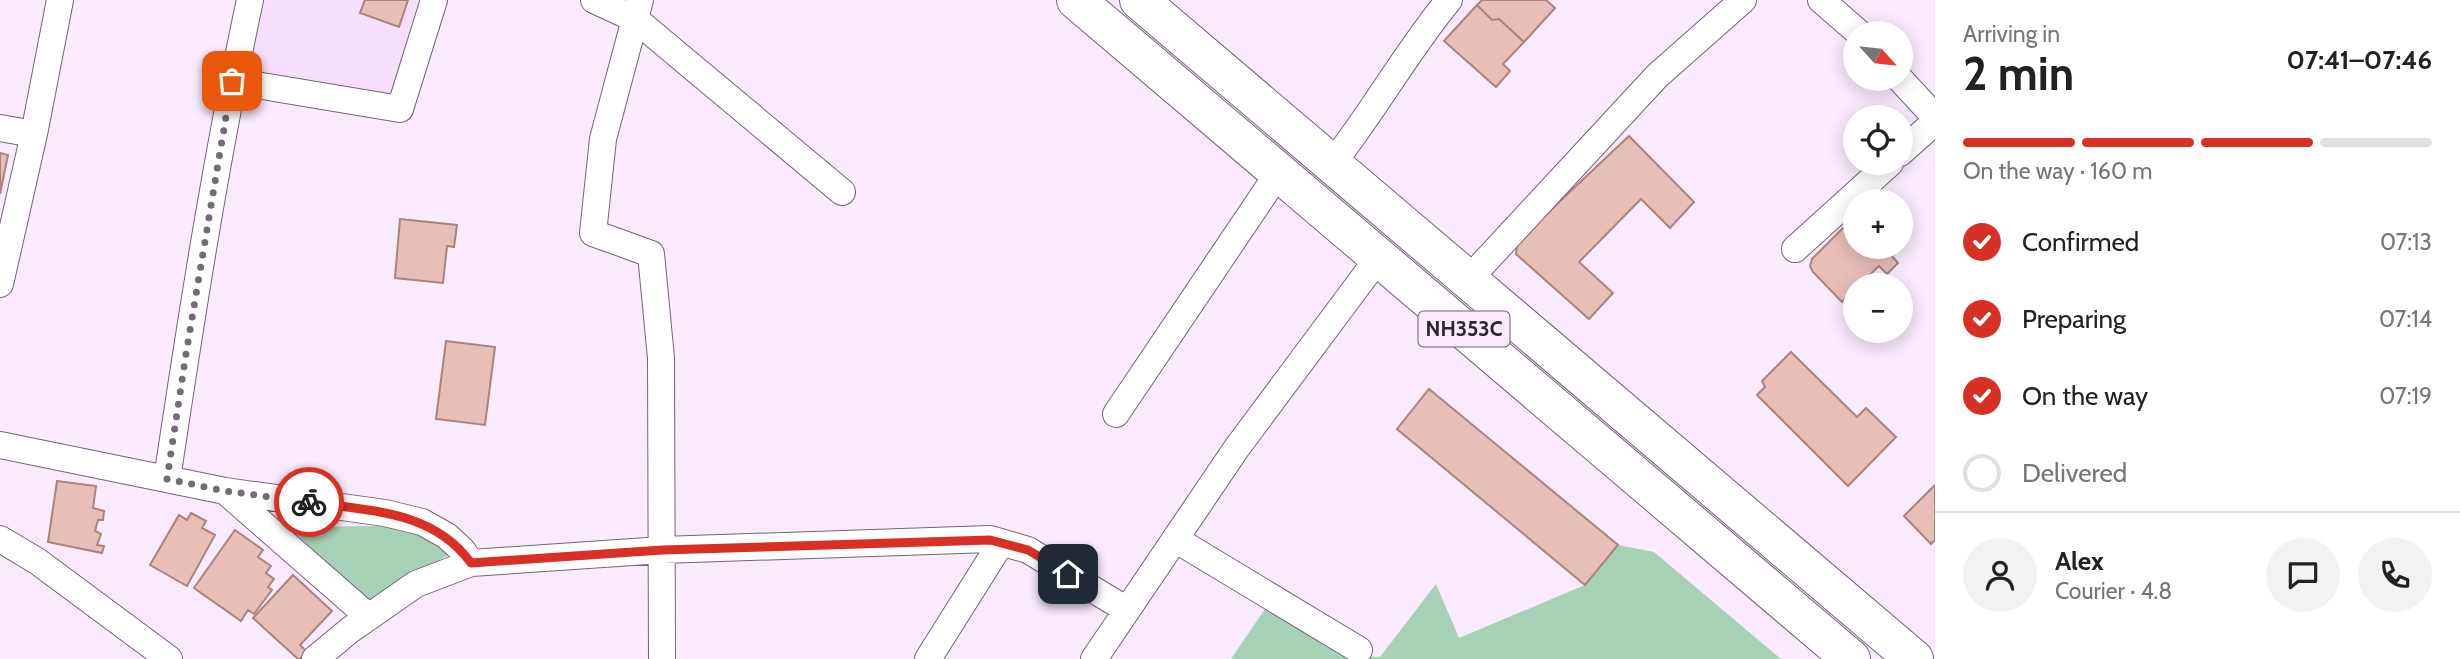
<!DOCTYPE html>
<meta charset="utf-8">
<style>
body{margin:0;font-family:Cabin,sans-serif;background:#f2f2f2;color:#222;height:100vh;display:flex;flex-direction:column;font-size:26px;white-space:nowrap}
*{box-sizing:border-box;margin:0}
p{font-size:23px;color:#767676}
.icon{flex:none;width:38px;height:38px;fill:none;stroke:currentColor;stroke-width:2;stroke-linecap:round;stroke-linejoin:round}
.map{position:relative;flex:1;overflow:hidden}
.details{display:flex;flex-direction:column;background:#fff;width:525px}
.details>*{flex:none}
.needle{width:46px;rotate:117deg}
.fabs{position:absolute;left:1843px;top:21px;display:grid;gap:14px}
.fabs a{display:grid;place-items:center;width:70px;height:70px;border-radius:50%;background:#fff;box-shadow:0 4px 18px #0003;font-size:35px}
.pin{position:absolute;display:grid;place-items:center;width:60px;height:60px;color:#fff;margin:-30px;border-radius:14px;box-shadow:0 4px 10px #0006}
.courier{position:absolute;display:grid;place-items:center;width:70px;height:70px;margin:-35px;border:5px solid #d93025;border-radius:50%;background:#fff;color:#222;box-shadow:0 2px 9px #0007}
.head em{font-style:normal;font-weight:800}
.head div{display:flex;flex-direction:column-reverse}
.head{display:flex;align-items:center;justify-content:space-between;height:119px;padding:0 28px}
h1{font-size:46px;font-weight:800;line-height:52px}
.bar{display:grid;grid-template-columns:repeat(4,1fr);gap:10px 7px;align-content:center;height:84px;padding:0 28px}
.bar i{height:9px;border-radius:5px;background:#e0e0e0}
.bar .selected{background:#d93025}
.bar p{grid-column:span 4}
.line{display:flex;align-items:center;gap:18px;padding:0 28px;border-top:2px solid #e0e0e0}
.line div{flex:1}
.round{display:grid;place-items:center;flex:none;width:74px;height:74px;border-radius:37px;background:#f2f2f2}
ol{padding:0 28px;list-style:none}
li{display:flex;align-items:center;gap:21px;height:77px}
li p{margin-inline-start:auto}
li .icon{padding:7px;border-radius:50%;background:#d93025;color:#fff;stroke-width:4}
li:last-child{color:#767676}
li i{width:38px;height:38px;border:4px solid #e0e0e0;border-radius:50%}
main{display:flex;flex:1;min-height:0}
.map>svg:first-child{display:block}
.built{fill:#f6defc}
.green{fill:#a7d1b6}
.building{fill:#e8bfb7;stroke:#a9837c;stroke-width:2}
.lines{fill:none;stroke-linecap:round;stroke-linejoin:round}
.street-casing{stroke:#77617c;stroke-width:28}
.highway-casing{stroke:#77617c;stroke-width:40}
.street{stroke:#fff;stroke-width:26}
.highway{stroke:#fff;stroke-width:38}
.done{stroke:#756a78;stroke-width:7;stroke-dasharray:0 12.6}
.route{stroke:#d93025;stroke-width:9}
.labels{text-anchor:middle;stroke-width:5;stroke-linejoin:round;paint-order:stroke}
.shield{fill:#f9eafd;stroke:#6b606e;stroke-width:2}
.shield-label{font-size:21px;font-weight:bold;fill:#2e2530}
</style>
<main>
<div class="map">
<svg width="1935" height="659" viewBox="0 0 1935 659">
<rect width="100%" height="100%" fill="#f9eafd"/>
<!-- built -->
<path class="built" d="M 265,0 L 420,0 L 393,94 L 248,72 Z"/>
<!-- green -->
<path class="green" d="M 381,526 L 422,535 L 451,553 L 369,603 L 289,527 Z
M 1618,545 L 1654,552 L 1781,659 L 1231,659 L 1265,609 L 1342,656 L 1380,657 L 1436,584 L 1459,638 L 1585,585 Z"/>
<!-- building -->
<path class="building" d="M 365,0 L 408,0 L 399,27 L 360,13 Z
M 1482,0 L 1546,0 L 1555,8 L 1524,42 L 1499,19 L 1492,20 L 1477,5 Z
M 1477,5 L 1492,20 L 1499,19 L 1524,42 L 1503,64 L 1510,71 L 1496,87 L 1444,41 Z
M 1629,136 L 1694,202 L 1670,228 L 1641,199 L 1579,262 L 1613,293 L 1589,319 L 1516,254 L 1517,245 L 1522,237 Z
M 0,153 L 8,155 L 0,194 Z
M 1855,216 L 1855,247 L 1891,247 L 1896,252 L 1892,256 L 1898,263 L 1887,274 L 1879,266 L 1859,285 L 1855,285 L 1855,289 L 1842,302 L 1813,272 L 1810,266 L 1812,259 Z
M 400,219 L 457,225 L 454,247 L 447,246 L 443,283 L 395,278 Z
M 446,341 L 495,347 L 485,425 L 436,419 Z
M 1791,352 L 1857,417 L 1866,408 L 1896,437 L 1848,486 L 1757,395 L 1765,387 L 1762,381 Z
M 1429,389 L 1618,545 L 1585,585 L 1397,429 Z
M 57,481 L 96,486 L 93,508 L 104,511 L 103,520 L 98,520 L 95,531 L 101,534 L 97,545 L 104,546 L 102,553 L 48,542 Z
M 1935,485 L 1935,540 L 1931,544 L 1904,516 Z
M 191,513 L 206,521 L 202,528 L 215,535 L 187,586 L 150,565 L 179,515 L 187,520 Z
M 235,530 L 263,550 L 258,557 L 271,566 L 266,573 L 274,579 L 268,587 L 272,590 L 254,614 L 248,610 L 241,621 L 194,588 Z
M 293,575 L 332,611 L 300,645 L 307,652 L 300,659 L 298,659 L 253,618 Z"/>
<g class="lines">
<!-- street casing -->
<g class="street-casing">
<path id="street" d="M 594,0 L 635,19 L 842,192
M 640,0 L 603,139 L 593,233 L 651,254 L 661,358 L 662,659
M 1821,0 L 1859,33
M 1900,79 L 1935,117
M 232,81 L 400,109 L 434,0
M 0,128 L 34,134
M 1900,153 L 1935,122
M 1332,164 C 1374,111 1406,52 1449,0
M 1795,249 L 1890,163
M 1468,280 L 1657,76 L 1743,0
M 0,284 L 34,134 L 60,0
M 1116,414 L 1279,172
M 0,445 L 225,491 L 385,513 L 422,522 L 447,536 L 462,550 L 471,563
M 167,479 C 191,319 216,158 250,0
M 225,491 L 369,617
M 0,539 L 37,561 L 169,659
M 1175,539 L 1359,650
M 315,659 L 350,630 L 416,584 L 471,563 L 662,550 L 990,539 L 1028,550 L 1127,610
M 928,659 L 1001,543
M 1094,659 L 1236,449 L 1379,257"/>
</g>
<!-- highway casing -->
<g class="highway-casing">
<path id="highway" d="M 1076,0 L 1851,659
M 1139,0 L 1914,659"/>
</g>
<!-- street -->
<use href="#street" class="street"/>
<!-- highway -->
<use href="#highway" class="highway"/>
</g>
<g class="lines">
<!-- done -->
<path class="done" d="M 232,81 L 186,354 L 167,479 L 225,491 L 309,502"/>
<!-- route -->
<path class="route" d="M 309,502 C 369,511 433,510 471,563 L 662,550 L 990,540 L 1028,550 L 1068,574"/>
</g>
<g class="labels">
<!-- shield labels -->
<rect class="shield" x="1418.5" y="311.5" width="91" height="35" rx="5"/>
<g class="shield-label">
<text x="1464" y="336">NH353C</text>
</g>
</g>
</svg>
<div class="fabs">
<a><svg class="needle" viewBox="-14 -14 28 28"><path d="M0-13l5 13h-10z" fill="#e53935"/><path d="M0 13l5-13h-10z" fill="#767676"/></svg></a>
<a><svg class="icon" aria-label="locate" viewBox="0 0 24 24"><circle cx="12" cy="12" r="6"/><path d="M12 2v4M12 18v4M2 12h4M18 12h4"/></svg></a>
<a>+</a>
<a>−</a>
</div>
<div class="pin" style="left:232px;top:81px;background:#ea580c"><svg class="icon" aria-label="bag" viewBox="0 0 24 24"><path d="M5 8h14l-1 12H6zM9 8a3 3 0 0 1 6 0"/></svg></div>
<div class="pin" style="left:1068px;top:574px;background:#1f2937"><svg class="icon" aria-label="home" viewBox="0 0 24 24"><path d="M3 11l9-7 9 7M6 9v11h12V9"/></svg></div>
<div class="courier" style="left:309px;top:502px"><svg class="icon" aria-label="bike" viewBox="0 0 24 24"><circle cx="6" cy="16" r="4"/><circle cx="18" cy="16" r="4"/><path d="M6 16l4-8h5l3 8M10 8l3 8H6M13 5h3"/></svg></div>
</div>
<section class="details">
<div class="head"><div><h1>2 min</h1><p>Arriving in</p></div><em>07:41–07:46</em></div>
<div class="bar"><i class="selected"></i><i class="selected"></i><i class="selected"></i><i></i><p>On the way · 160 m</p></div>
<ol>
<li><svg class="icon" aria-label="check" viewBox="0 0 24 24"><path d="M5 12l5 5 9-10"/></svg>Confirmed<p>07:13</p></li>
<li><svg class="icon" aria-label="check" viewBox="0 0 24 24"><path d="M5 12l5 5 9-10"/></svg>Preparing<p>07:14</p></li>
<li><svg class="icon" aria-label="check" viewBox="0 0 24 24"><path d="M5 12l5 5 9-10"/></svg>On the way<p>07:19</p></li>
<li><i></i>Delivered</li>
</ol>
<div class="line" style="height:126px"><a class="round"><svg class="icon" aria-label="person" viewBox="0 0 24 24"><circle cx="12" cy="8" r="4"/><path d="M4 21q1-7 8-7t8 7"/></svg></a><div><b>Alex</b><p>Courier · 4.8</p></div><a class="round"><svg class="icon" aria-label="chat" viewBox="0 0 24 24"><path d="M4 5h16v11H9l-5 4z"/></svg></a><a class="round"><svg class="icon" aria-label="phone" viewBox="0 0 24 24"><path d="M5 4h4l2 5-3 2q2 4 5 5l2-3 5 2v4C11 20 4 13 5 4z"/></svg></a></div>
</section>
</main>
